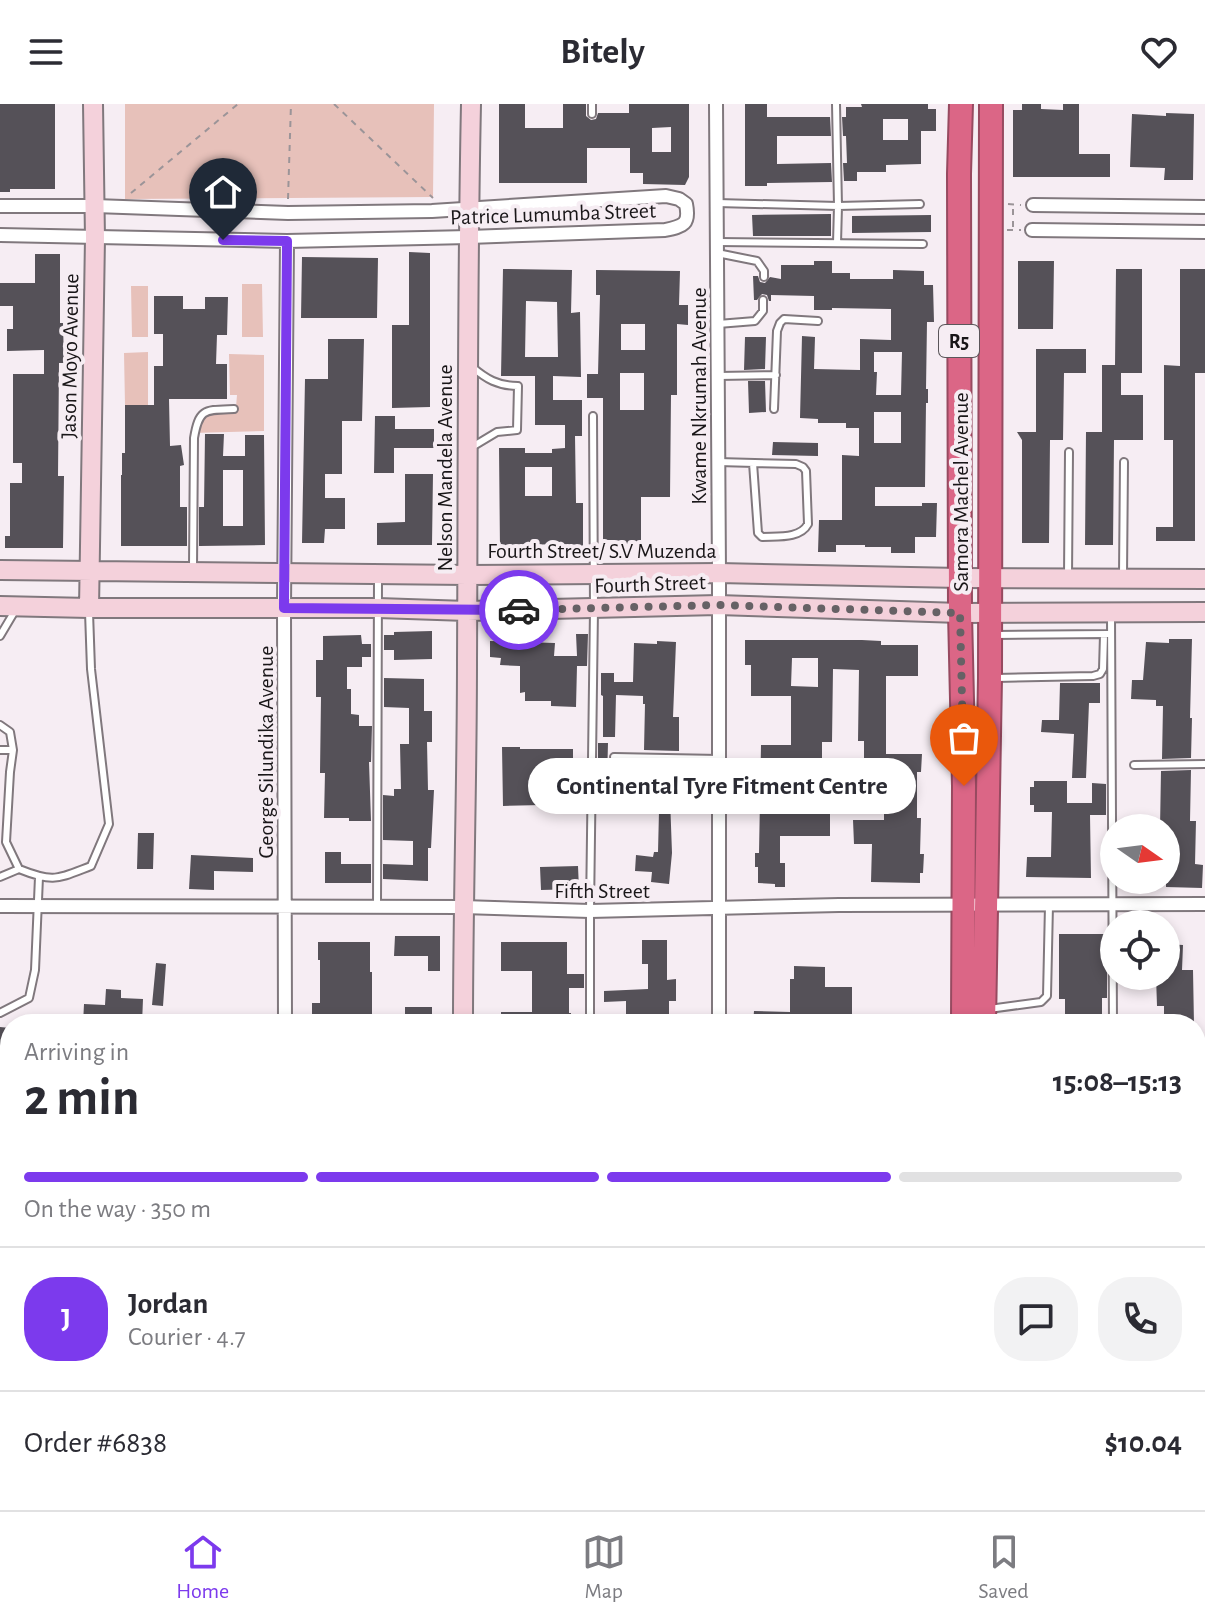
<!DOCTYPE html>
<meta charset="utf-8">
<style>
body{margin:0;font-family:"Alegreya Sans",sans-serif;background:#f2f2f3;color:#2b2b33;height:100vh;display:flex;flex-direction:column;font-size:30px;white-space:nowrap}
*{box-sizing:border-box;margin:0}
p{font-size:26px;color:#7c7c81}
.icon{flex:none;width:44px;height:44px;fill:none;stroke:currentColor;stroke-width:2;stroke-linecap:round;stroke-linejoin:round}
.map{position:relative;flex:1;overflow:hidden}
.sheet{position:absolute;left:0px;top:910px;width:1206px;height:496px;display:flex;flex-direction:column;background:#fff;border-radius:32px 32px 0 0;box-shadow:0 4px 12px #0003}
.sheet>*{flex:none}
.needle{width:52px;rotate:104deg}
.buttons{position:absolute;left:1100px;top:710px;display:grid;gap:16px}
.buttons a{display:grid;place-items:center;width:80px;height:80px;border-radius:50%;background:#fff;box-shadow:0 4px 12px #0003;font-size:40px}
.pin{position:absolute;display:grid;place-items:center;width:68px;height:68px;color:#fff;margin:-82px -34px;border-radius:50% 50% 50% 0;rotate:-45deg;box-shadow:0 0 8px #0007}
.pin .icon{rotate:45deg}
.courier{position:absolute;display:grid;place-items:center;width:80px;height:80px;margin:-40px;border:6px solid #7c3aed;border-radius:50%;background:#fff;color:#222;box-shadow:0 2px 10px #0007}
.bubble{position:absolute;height:56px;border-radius:28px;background:#fff;box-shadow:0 4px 12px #0003;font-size:26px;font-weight:700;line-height:56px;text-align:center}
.head em{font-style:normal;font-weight:700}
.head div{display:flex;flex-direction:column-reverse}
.head{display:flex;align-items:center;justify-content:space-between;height:136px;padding:0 24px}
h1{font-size:52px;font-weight:700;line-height:60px}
.bar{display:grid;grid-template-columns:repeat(4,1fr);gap:12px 8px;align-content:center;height:96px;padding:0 24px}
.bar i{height:10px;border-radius:6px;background:#e1e1e2}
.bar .on{background:#7c3aed}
.bar p{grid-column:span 4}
.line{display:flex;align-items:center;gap:20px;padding:0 24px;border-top:2px solid #e1e1e2}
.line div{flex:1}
.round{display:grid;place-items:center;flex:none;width:84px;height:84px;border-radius:32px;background:#f2f2f3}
header{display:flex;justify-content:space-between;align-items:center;height:104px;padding:0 24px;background:#fff;font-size:36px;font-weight:700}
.tabs{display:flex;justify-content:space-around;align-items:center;height:112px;border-top:2px solid #e1e1e2;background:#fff;font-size:22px;color:#7c7c81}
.tabs a{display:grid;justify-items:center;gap:4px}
.tabs .on{color:#7c3aed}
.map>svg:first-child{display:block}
.green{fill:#e7c1ba}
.building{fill:#555158;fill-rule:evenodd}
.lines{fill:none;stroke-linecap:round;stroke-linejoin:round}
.lane-casing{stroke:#80787d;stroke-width:10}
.street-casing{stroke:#80787d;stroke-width:16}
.secondary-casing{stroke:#80787d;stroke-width:22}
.highway-casing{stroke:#974a60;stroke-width:26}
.path{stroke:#9b9498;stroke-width:2;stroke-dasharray:6 6;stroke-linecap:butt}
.lane{stroke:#fff;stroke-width:6}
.street{stroke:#fff;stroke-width:12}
.secondary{stroke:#f4d1db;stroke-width:18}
.highway{stroke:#db6686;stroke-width:22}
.done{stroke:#666165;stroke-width:8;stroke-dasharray:0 14.4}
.route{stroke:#7c3aed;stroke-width:10}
.labels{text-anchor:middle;stroke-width:8;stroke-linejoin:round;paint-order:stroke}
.shield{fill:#f6edf3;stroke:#5b565a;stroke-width:2}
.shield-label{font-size:20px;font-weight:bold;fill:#191618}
.street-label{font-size:22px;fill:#191618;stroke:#f6edf3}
</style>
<header><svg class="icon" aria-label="menu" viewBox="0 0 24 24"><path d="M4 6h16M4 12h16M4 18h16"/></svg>Bitely<svg class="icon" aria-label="heart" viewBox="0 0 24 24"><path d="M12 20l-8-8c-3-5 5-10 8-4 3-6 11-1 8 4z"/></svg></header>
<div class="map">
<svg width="1205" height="1406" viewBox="0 0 1205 1406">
<rect width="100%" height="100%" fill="#f6edf3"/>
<!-- green -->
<path class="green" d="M 125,0 L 434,0 L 433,93 L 125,95 Z
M 242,180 L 262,180 L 263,233 L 242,233 Z
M 131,182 L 148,182 L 148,233 L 132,233 Z
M 148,248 L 148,301 L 125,301 L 124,249 Z
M 229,250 L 264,251 L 264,327 L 192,329 L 194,316 L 203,305 L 236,303 L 237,291 L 230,291 Z"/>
<!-- building -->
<path class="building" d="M 0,0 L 55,0 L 55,85 L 10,85 L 10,88 L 0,88 Z
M 499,0 L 525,0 L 525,24 L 563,24 L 563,0 L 586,0 L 586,12 L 591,16 L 596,15 L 598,9 L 629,9 L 629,0 L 689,0 L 689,73 L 685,81 L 643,80 L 643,69 L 630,69 L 630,44 L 587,44 L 587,79 L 499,79 ZM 671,23 L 671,48 L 652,48 L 652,24 Z
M 745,0 L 767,0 L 767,13 L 830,13 L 831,32 L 777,32 L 777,60 L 831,59 L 832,78 L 767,79 L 767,82 L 745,82 Z
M 861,0 L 928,0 L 928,5 L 936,5 L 936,27 L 921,27 L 921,60 L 886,61 L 886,68 L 857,68 L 857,77 L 844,77 L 843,59 L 847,59 L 846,32 L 843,32 L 842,13 L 846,13 L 846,3 L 862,3 ZM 883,15 L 908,15 L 908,36 L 883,36 Z
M 1022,0 L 1041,0 L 1041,5 L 1063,6 L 1063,0 L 1079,0 L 1079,50 L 1110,50 L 1110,73 L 1013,73 L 1013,6 L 1022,6 Z
M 1166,9 L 1194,10 L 1193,76 L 1164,76 L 1165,64 L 1130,63 L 1132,10 L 1166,12 Z
M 831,110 L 831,132 L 753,132 L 752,111 Z
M 931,111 L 931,128 L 852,129 L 852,112 Z
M 409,148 L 430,149 L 430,303 L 392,304 L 392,221 L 409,221 Z
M 35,150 L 60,150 L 60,219 L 63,219 L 64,259 L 59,259 L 58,372 L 64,372 L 63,444 L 5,444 L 5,432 L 10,432 L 10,379 L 22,379 L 22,359 L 13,359 L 13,270 L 44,270 L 44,246 L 7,247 L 7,225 L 13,225 L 13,202 L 0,202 L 0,179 L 35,179 Z
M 302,153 L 378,154 L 377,214 L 301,214 Z
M 814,157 L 832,157 L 832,169 L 850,169 L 850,175 L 893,175 L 893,166 L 924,167 L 924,181 L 933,181 L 934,218 L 927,218 L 926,285 L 928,285 L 928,299 L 926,299 L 925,383 L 875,383 L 875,402 L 922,402 L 922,399 L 937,399 L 936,433 L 915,433 L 915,449 L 891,449 L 891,443 L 865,443 L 865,441 L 836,441 L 836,448 L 818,448 L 819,416 L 842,416 L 842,351 L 859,352 L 859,324 L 846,324 L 846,319 L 818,319 L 818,315 L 800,314 L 802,232 L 815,233 L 814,265 L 860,266 L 860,235 L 891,236 L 891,205 L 832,204 L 832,206 L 814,206 L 814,192 L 771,191 L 771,197 L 769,197 L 767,191 L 762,190 L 757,196 L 754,196 L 753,172 L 758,172 L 760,178 L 765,179 L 770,173 L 781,175 L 781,161 L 814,161 ZM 874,248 L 902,248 L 901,291 L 876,291 L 877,268 L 874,268 ZM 874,308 L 901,308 L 901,339 L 874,339 Z
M 1018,157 L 1054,157 L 1053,225 L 1018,225 Z
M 503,165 L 572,166 L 571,209 L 580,208 L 581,273 L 553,272 L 553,296 L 582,296 L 582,332 L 575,332 L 576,399 L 583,399 L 583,448 L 558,448 L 558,440 L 525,441 L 525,446 L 500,446 L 499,344 L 525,344 L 525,349 L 552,349 L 552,345 L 565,344 L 565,321 L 535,321 L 535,272 L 501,272 ZM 526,197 L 557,198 L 558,253 L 525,253 ZM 525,363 L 552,363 L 552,392 L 525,392 Z
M 1116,165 L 1142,165 L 1142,269 L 1121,269 L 1121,291 L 1143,291 L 1143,336 L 1114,336 L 1113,441 L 1085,441 L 1086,328 L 1102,328 L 1102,261 L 1115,261 Z
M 1180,165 L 1205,165 L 1205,269 L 1195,269 L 1195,437 L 1156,437 L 1156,423 L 1173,423 L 1173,336 L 1164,336 L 1164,261 L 1180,262 Z
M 596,166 L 680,167 L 679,201 L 688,201 L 688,221 L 677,220 L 677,291 L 671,291 L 670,393 L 641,393 L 641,442 L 615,442 L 615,436 L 603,436 L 603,294 L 587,294 L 587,270 L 598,270 L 600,191 L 596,191 ZM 621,220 L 645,220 L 645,246 L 621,246 ZM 620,269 L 644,269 L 644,306 L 620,306 Z
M 154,192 L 183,192 L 183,205 L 205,205 L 205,193 L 228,193 L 227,231 L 217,231 L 216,260 L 227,260 L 227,295 L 169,295 L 170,342 L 181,341 L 184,361 L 180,362 L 180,403 L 187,403 L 187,442 L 121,442 L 121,371 L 122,371 L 122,349 L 125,349 L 125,301 L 154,301 L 154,262 L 163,262 L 163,230 L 154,230 Z
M 745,233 L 766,233 L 765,265 L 744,266 Z
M 328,235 L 364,235 L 362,317 L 342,317 L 342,370 L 325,370 L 325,394 L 345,394 L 345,425 L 325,425 L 324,439 L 302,439 L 305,275 L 328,275 Z
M 1036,245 L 1086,245 L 1086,269 L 1064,269 L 1063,336 L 1050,336 L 1049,439 L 1022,439 L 1022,336 L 1017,328 L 1036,328 Z
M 748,277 L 765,277 L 766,308 L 749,309 Z
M 375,312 L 395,312 L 395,325 L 434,325 L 434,344 L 394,344 L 394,369 L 374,369 Z
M 205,330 L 224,330 L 223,352 L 245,352 L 245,331 L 264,331 L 265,441 L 199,442 L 199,403 L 204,403 ZM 223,366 L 243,366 L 243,422 L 223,422 Z
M 773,338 L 818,339 L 818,352 L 772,351 Z
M 405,370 L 433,370 L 432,441 L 377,441 L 377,419 L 405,418 Z
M 432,527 L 432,555 L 394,556 L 394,546 L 384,546 L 384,531 L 394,531 L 394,528 Z
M 576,530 L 588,530 L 587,562 L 577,562 L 576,603 L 551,602 L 551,597 L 525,597 L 525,588 L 520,589 L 520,562 L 500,561 L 501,554 L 490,553 L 490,537 L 555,539 L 554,552 L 577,552 Z
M 361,531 L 362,540 L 371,540 L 371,553 L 362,553 L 362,563 L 347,563 L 347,585 L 351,585 L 351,610 L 359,611 L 359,622 L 372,622 L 371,658 L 369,658 L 371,717 L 349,717 L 349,714 L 324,714 L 325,669 L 320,669 L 321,593 L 316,593 L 316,556 L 323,556 L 323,532 Z
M 1169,535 L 1192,535 L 1190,614 L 1192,614 L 1191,654 L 1162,655 L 1163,602 L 1156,602 L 1156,596 L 1131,595 L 1132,576 L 1143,576 L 1146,538 L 1169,539 Z
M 745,536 L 862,536 L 881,537 L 881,541 L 918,541 L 918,572 L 886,572 L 886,650 L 922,650 L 921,668 L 917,668 L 917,714 L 921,714 L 920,750 L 924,750 L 923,769 L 920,769 L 920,779 L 871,778 L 872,740 L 854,740 L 853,716 L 884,716 L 884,668 L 864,667 L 864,637 L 858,637 L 859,566 L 833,565 L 832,638 L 822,638 L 822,662 L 826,663 L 826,673 L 790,672 L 790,699 L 818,699 L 818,676 L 835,677 L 835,703 L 830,703 L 830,732 L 780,732 L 780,759 L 785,759 L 785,783 L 775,783 L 775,780 L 758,779 L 758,763 L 755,763 L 755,749 L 759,749 L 761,641 L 791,641 L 791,592 L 751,592 L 751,561 L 745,561 ZM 792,554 L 818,554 L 818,583 L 791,582 Z
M 657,537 L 676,538 L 673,613 L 679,613 L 679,647 L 644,646 L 645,600 L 643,600 L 643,592 L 616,591 L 615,633 L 603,633 L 603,592 L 601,591 L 601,569 L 614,569 L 614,578 L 633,578 L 634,539 L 657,540 Z
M 384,574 L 424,575 L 424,607 L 432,607 L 432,638 L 427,638 L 428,686 L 434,686 L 431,744 L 428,744 L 428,777 L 383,775 L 383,760 L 413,761 L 413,737 L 383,736 L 383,691 L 394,692 L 394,685 L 401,685 L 400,640 L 409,640 L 409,604 L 384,603 Z
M 1060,579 L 1100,579 L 1100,599 L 1089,599 L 1086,674 L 1072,674 L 1074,630 L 1041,628 L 1042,616 L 1059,616 Z
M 598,639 L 608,639 L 607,676 L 598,675 Z
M 502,643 L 520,643 L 520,645 L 573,645 L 573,663 L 542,663 L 542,684 L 558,684 L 558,699 L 542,699 L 542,701 L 503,702 Z
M 1191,666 L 1190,717 L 1196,717 L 1195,760 L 1203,761 L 1202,784 L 1166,783 L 1166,724 L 1160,724 L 1161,667 Z
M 620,677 L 645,677 L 645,687 L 660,687 L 659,694 L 670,694 L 672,749 L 669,780 L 651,778 L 652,768 L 635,767 L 636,751 L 653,753 L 654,748 L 658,748 L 659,707 L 652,707 L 652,701 L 619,700 Z
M 1034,677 L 1067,677 L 1067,699 L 1092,699 L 1092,679 L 1106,680 L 1106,711 L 1090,711 L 1091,774 L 1026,773 L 1027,753 L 1051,753 L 1052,708 L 1034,708 L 1034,701 L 1030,701 L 1030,683 L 1034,683 Z
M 138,729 L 154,729 L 153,765 L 137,765 Z
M 325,748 L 341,748 L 341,760 L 371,760 L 371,779 L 325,779 Z
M 191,751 L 253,754 L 253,768 L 214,767 L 214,786 L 189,785 Z
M 578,762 L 579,785 L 541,786 L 540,763 Z
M 1059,830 L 1107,830 L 1107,894 L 1102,894 L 1102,920 L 1065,920 L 1065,895 L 1059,895 Z
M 395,832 L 440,832 L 440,867 L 428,867 L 428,852 L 394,852 Z
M 642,836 L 667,836 L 667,876 L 676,875 L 676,897 L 669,897 L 669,920 L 626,920 L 626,897 L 604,898 L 604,887 L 648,885 L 648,860 L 642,860 Z
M 318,838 L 370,838 L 370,868 L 372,868 L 372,918 L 312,919 L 312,899 L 320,899 L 320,856 L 318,856 Z
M 501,838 L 567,838 L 567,870 L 584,870 L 584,884 L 569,884 L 569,909 L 571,909 L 571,920 L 501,920 L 501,908 L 532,908 L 532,867 L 501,867 Z
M 1166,840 L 1183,841 L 1182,866 L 1193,866 L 1194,920 L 1164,920 L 1164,902 L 1157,902 L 1156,872 L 1166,872 Z
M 156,859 L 166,860 L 163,902 L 152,901 Z
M 794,862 L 825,863 L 825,883 L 852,883 L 852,910 L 833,910 L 833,920 L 753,920 L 754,907 L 790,908 L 790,875 L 794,875 Z
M 106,885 L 121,886 L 121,894 L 143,895 L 142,920 L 83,920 L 84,900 L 105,901 Z
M 405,903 L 432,903 L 432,920 L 405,920 Z
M 0,923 L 10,924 L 10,975 L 0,975 Z
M 0,1162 L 10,1162 L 9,1215 L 0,1214 Z
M 0,1287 L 10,1287 L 10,1396 L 19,1396 L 19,1406 L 0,1406 Z
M 43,1396 L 234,1396 L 234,1406 L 43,1406 Z
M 312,1396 L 347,1396 L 347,1406 L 312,1406 Z
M 757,1396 L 825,1396 L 825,1406 L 757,1406 Z
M 848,1396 L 932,1396 L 932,1406 L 847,1406 Z
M 1048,1396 L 1085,1396 L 1085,1406 L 1047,1406 Z"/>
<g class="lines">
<!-- lane casing -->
<g class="lane-casing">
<path id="lane" d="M 592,0 L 592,10
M 836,0 L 838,102 L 837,139
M 717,99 L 838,102 L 920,100
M 718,138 L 923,140
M 717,149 L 757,157 L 764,167 L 764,173
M 718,220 L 755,217 L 763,207 L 763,196
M 471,262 C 486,275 498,282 518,282 L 517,326 L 497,328 L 472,343
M 718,272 L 776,271
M 774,305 L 777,227 L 780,219 L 784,215 L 818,217
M 718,358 L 796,360 L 803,363 L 806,367 L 808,420 C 800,435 777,432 762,433 L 758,429 L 753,359
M 193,464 L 194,334 C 199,304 205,306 234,305
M 1123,471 L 1124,358
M 1068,473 L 1069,348
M 1111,512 L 1113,920
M 995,531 L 1108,530
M 0,532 L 16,505
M 996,574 L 1093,572 L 1100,570 L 1103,565 L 1104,531
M 0,621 L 10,628 L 13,646 L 10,668 L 6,738 L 19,765 C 54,779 57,775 91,762 L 109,720 L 91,565 L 89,508
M 0,646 L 13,646
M 614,653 L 719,655
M 1134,661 L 1205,660
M 0,773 L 19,765
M 377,802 L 378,473
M 989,905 L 1041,898 L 1047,892 L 1049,801
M 0,909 L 29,894 L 35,866 L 39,773
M 590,920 L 590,807 L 594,505 L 593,312
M 839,1396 L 839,1406
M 588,1406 L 588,1396
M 1111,1406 L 1111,1396"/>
</g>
<!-- street casing -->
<g class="street-casing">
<path id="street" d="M 716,0 L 719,469 L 719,920
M 1033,101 L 1205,103
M 0,102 L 95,102 L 288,109 L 432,107 L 666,92 L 679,95 L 686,100 C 690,120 684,122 665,126 L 469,133 L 287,137 L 0,131
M 1032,126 L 1205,128
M 0,802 L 463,803 L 590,807 L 839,801 L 1205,800
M 285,920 L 284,504 L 287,137
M 1196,1143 L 1205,1143
M 286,1396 L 286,1406
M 716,1406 L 716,1396"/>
</g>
<!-- secondary casing -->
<g class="secondary-casing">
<path id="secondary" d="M 0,466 L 467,471 L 719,469 L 960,474 L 1205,475
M 0,502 L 89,504 L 378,504 L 467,507 L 718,501 L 960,509 L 1205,508
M 89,504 L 95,134 L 93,0
M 463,920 C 463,799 467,678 467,557 C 468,371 467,186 471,0
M 462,1406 L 462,1396
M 478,1406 L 478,1396"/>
</g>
<!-- highway casing -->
<g class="highway-casing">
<path id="highway" d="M 961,0 L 959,70 L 960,509 L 964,682 L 963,920
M 984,920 L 990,574 L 991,0
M 985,1396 L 985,1406
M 962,1406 L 962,1396"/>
</g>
<!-- path -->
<path class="path" d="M 334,0 L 433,94
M 131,89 L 238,0
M 288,95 L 291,0
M 1008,100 L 1021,101
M 1013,123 L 1013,101
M 1007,126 L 1021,126"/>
<!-- lane -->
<use href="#lane" class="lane"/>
<!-- street -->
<use href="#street" class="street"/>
<!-- secondary -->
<use href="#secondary" class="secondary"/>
<!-- highway -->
<use href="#highway" class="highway"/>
</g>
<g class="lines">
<!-- done -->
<path class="done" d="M 519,506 L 718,501 L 960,509 L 964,682"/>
<!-- route -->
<path class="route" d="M 223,136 L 287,137 L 284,504 L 519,506"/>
</g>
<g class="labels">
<!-- shield labels -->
<rect class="shield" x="939" y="221" width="40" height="32" rx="6"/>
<g class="shield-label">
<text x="959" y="244">R5</text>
</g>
<!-- street labels -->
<g class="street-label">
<text transform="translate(553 109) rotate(-2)" y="8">Patrice Lumumba Street</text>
<text transform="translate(69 252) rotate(-89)" y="8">Jason Moyo Avenue</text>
<text transform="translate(698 292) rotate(-90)" y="8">Kwame Nkrumah Avenue</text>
<text transform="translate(444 364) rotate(-90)" y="8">Nelson Mandela Avenue</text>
<text transform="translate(960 388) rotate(-90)" y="8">Samora Machel Avenue</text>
<text x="602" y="454">Fourth Street/ S.V Muzenda</text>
<text transform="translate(650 479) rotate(-2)" y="8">Fourth Street</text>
<text transform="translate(265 648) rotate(-90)" y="8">George Silundika Avenue</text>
<text x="602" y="794">Fifth Street</text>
</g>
</g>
</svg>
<div class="buttons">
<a><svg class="needle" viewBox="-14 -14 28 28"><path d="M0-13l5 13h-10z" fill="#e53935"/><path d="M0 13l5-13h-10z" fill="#7c7c81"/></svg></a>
<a><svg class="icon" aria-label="locate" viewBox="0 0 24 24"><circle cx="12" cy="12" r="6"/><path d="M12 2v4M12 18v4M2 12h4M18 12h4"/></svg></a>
</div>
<div class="pin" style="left:964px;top:682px;background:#ea580c"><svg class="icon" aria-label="bag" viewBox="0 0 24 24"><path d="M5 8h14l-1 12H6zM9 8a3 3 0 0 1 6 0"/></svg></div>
<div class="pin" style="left:223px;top:136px;background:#1f2937"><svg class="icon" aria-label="home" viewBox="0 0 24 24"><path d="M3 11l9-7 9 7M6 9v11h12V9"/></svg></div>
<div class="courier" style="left:519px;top:506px"><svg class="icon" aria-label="car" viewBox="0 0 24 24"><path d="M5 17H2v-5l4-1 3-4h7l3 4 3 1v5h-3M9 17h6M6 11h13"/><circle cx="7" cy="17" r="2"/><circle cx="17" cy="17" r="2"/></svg></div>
<div class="bubble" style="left:528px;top:654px;width:388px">Continental Tyre Fitment Centre</div>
<section class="sheet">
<div class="head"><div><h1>2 min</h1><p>Arriving in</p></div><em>15:08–15:13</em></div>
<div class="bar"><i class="on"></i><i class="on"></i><i class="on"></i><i></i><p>On the way · 350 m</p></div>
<div class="line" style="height:144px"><b class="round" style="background:#7c3aed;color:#fff">J</b><div><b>Jordan</b><p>Courier · 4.7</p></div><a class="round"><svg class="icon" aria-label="chat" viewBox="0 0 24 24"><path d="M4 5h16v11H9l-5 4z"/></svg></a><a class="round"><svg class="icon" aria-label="phone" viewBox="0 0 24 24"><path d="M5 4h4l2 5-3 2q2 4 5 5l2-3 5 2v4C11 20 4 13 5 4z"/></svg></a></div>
<div class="line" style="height:104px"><div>Order #6838</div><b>$10.04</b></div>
</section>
</div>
<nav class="tabs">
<a class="on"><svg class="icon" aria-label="home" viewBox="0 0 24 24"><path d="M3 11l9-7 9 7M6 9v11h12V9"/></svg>Home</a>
<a><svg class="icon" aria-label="map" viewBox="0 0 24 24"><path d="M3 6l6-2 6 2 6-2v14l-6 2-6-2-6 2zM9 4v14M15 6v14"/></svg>Map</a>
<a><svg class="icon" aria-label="saved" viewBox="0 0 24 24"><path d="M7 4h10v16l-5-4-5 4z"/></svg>Saved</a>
</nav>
